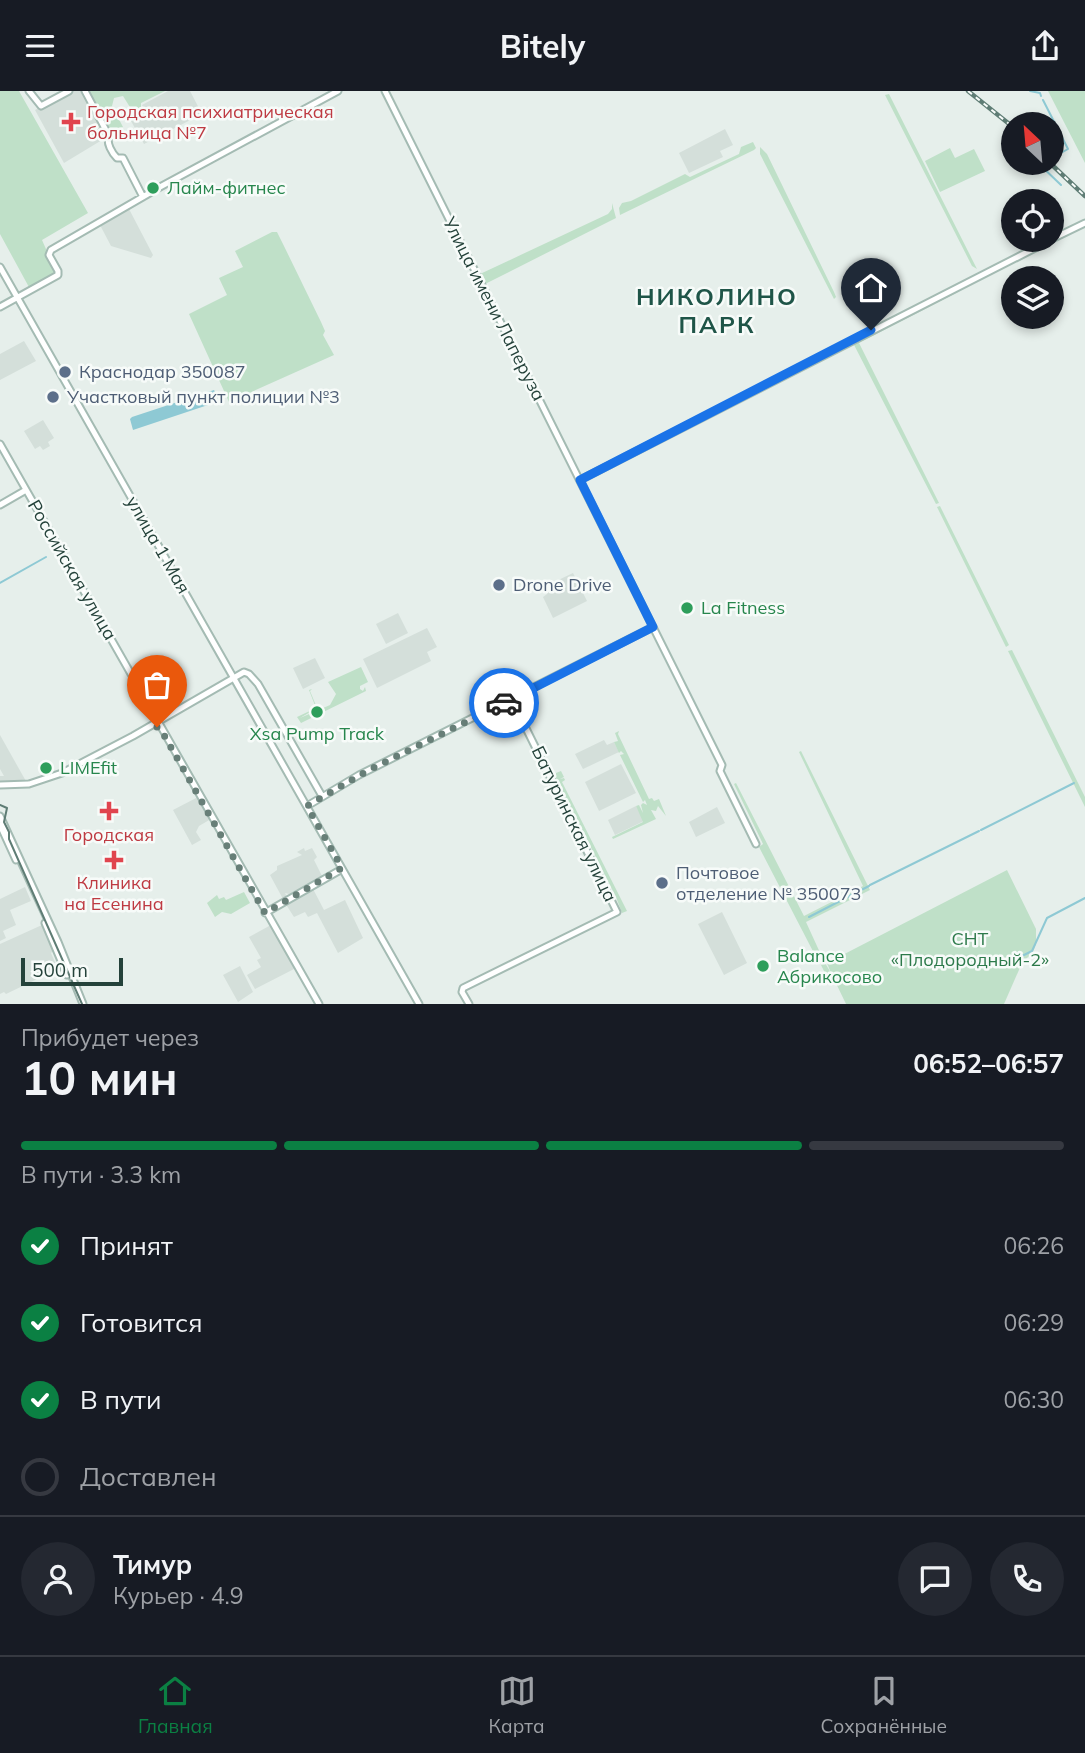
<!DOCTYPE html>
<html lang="ru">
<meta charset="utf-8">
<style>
body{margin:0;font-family:Mulish,sans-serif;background:#242831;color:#f1f3f6;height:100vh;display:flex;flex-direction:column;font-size:26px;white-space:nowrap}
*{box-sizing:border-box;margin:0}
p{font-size:23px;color:#9ea1a6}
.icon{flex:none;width:38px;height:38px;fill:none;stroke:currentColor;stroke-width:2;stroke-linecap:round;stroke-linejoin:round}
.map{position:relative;height:913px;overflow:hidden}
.drawer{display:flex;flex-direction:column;background:#171b24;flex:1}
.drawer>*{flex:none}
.needle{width:46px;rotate:334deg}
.fabs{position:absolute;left:1001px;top:21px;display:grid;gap:14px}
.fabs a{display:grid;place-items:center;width:63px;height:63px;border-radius:50%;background:#171b24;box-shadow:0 4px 10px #0003;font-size:35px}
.scale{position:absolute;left:21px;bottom:18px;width:102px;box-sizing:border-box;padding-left:7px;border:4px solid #24423a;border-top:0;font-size:19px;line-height:24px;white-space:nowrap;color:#24423a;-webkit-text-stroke:5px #f7fbf9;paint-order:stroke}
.pin{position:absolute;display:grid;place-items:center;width:60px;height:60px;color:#fff;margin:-72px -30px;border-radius:50% 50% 50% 0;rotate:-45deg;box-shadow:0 0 7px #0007}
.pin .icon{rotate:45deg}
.courier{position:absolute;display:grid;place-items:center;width:70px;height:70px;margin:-35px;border:5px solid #1a73e8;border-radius:50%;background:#fff;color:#222;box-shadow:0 2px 9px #0007}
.overview em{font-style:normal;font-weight:700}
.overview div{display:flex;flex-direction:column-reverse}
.overview{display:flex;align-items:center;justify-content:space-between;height:119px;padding:0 21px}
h1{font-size:46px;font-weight:700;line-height:52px}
.bar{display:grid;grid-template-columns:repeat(4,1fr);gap:10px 7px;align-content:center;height:84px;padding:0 21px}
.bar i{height:9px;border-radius:5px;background:#363941}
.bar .selected{background:#0b8043}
.bar p{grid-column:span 4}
.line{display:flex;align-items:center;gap:18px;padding:0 21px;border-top:2px solid #363941}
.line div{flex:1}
.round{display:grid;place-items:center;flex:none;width:74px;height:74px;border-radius:37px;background:#242831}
ol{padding:0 21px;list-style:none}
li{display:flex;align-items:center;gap:21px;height:77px}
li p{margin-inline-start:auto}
li .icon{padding:7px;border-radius:50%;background:#0b8043;color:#fff;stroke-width:4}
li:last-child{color:#9ea1a6}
li i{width:38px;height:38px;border:4px solid #363941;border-radius:50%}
header{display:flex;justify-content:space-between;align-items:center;height:91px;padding:0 21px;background:#171b24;font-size:32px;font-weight:700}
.menu{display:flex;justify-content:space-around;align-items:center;height:98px;border-top:2px solid #363941;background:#171b24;font-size:19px;color:#9ea1a6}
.menu a{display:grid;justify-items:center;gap:4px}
.menu .selected{color:#0b8043}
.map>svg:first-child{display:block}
.built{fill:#d4dfda}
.green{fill:#bfe0c8}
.water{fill:#8ec9d4}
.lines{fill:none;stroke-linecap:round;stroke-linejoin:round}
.stream{stroke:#8ec9d4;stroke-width:2}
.secondary-casing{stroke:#a4bbb3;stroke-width:9}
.secondary{stroke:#fff;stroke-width:5}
.tram{stroke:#5f7d75;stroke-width:2}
.rail-casing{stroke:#5f7d75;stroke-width:4.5}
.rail{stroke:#f7fbf9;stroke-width:2;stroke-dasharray:5;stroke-linecap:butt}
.done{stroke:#687f78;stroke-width:7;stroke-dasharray:0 12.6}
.route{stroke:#1a73e8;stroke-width:9}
.health-dot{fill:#e0444e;stroke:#f7fbf9;stroke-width:2.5}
.leisure-dot{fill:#2e9e5b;stroke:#f7fbf9;stroke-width:2.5}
.service-dot{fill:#5c6f8a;stroke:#f7fbf9;stroke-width:2.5}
.labels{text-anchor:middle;stroke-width:5;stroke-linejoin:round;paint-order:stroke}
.health-label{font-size:18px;fill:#be3a42;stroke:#f7fbf9}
.leisure-label{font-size:18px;fill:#27864d;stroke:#f7fbf9;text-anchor:start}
.street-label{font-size:18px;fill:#24423a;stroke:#f7fbf9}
.service-label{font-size:18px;fill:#4e5e75;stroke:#f7fbf9;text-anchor:start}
.park-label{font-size:18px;fill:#2d7a4b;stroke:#f7fbf9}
.district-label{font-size:24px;font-weight:bold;letter-spacing:2px;fill:#1f5548;stroke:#f7fbf9}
</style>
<header><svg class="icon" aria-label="menu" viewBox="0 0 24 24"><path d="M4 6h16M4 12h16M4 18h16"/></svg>Bitely<svg class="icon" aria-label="share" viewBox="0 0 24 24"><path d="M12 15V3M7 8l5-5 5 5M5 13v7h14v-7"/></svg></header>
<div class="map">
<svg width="1085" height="913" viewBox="0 0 1085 913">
<rect width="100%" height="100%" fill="#e6efeb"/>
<!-- built -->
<path class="built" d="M 71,0 L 84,0 L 107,46 L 64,72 L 35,19 Z
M 168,0 L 190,0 L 202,23 L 144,53 L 131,30 L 146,23 L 142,14 Z
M 725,38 L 733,54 L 720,60 L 723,66 L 689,82 L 679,62 Z
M 129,118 L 153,164 L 151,167 L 111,155 L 100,134 Z
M 24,250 L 36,270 L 0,289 L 0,263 Z
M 43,329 L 54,347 L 48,351 L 50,355 L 43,359 L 40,355 L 35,358 L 24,340 Z
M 573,482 L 587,510 L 553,527 L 543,506 L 547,503 L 550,493 Z
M 398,522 L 408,542 L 386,553 L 376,533 Z
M 427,537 L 437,556 L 427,561 L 431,570 L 377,597 L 363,568 Z
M 315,567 L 325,587 L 303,598 L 293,577 Z
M 0,644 L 27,692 L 0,693 L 0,685 L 4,685 L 0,678 Z
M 604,649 L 607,654 L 614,651 L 619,661 L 583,678 L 575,663 Z
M 621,673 L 636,702 L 599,720 L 585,691 Z
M 198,706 L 211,728 L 199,735 L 196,741 L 201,749 L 192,754 L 173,719 Z
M 636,715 L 644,730 L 615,744 L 608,729 Z
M 717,716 L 725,732 L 696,746 L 689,731 Z
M 304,757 L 305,760 L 312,757 L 317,766 L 314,769 L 323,787 L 289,803 L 285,802 L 287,806 L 283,808 L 270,784 L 277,779 L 277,775 L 302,764 L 297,761 Z
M 25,796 L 31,810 L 10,819 L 16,834 L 3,840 L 6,847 L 0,850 L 0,808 Z
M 312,796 L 324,819 L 345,809 L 363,847 L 338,862 L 317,822 L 308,826 L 305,821 L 294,826 L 285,812 Z
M 722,821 L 747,872 L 724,884 L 698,833 Z
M 42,834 L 53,860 L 51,862 L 58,878 L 6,903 L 4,901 L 0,903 L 0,853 Z
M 271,834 L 296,877 L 255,898 L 247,884 L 261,876 L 257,869 L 261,867 L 249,846 Z
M 240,875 L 253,901 L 238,911 L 223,884 Z"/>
<!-- green -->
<path class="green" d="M 0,0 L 19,0 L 88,122 L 42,149 L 57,183 L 30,198 L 0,143 Z
M 86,0 L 165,0 L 141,12 L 141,17 L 137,21 L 133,21 L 123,5 L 114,7 L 112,15 L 123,36 L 110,40 Z
M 1048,0 L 1085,0 L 1085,72 Z
M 889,3 L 977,178 L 972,175 L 885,4 Z
M 753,51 L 756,57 L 754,59 L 620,124 L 619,117 L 622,112 L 631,110 L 685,83 L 690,86 L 739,63 L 741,56 Z
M 760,56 L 767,63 L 834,201 L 836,206 L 834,208 L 760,63 Z
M 950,57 L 955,67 L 974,58 L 985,80 L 940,101 L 925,70 Z
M 612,112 L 616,127 L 485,193 L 480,183 L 608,123 L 612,118 Z
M 272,141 L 277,141 L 283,153 L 321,231 L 325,240 L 323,244 L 334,264 L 229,311 L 189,223 L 227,204 L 219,187 L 243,176 L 235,160 Z
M 959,197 L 958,201 L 859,252 L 939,412 L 936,413 L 852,250 Z
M 940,415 L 1009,554 L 1006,556 L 937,416 Z
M 1012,559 L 1085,706 L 1085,716 L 1008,560 Z
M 361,576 L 368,591 L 360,595 L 360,598 L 363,600 L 365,596 L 366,600 L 301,632 L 297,626 L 316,617 L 309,599 L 312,598 L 310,600 L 317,617 L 300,627 L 330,614 L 336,603 L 328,591 Z
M 619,640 L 618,643 L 649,708 L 652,707 L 654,710 L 659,708 L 666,725 L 658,715 L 656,720 L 651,719 L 656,728 L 613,748 L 612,746 L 643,731 L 636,715 L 639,714 L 643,722 L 641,714 L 643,712 L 647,714 L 645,709 L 643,711 L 620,664 L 624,663 L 621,660 L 619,662 L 614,651 L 618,650 L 615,642 Z
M 801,660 L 870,799 L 806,831 L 822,866 L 817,868 L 759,756 L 763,753 L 734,693 L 736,692 L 804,825 L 863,795 L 799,661 Z
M 561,680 L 564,686 L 560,688 L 564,687 L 565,689 L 562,691 L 627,820 L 622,822 L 616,806 L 555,685 L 556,682 Z
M 1007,779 L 1036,838 L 1036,853 L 1033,861 L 1022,872 L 1004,913 L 846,913 L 833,886 L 828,888 L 821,874 L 825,872 L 831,882 L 827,872 Z
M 244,801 L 250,812 L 231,823 L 222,821 L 215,826 L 207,812 L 217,804 L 219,808 L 224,806 L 226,809 Z"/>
<!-- water -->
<path class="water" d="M 214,299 L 218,306 L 214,312 L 133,339 L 130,328 L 132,326 Z"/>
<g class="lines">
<!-- stream -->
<path class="stream" d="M 1030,0 L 1040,2 L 1041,5
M 1043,9 L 1068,58 L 1052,67
M 1038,72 L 1061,94
M 0,492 L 46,466
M 981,739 L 1074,692
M 870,794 L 979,740
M 809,826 L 869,795
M 1018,867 L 1032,860 L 1047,827 L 1085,807"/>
<!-- secondary casing -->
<g class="secondary-casing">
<path id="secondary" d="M 29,0 L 41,15 L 69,0
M 85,0 L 109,45 C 106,52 112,62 117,67 L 123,67 L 143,106
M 385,0 L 722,674 L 720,680 L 756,753
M 1052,148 L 1085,132
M 0,176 L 419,913
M 0,216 L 58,184 L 58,180 L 49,164 L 51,159 L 160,96 L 338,0
M 0,353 L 319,913
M 580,389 L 1051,149
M 0,414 L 26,399
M 496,616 L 506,618 L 516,617
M 0,694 L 29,693 L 62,682 L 133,645 L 244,581 L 249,583 L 258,593 L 322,705
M 307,715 L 359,684 L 653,536
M 0,725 L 58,851 L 83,913
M 0,734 L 16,769
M 265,822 L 342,778
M 45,832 L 67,884
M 469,913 L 462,901 L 463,897 L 617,821 L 512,609"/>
</g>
<!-- secondary -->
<use href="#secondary" class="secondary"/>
<!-- tram -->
<path class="tram" d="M 0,714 L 7,717 L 4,731 L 9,741 L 9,748 L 82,913"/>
<!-- rail casing -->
<g class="rail-casing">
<path id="rail" d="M 968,0 L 1013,36
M 1050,72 L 1085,105"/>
</g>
<!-- rail -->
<use href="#rail" class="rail"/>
</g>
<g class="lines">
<!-- done -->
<path class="done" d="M 157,636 L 160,637 L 265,822 L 342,777 L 307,715 L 367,680 L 504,612"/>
<!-- route -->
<path class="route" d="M 504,612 L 653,536 L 580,389 L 871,239"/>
</g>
<!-- markers -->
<g class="health-dot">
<path d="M67.5 20.5h7v7h7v7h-7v7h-7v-7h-7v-7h7z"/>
<path d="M105.5 709.5h7v7h7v7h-7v7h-7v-7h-7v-7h7z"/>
<path d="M110.5 758.5h7v7h7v7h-7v7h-7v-7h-7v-7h7z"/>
</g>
<g class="leisure-dot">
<circle cx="153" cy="97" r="7"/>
<circle cx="687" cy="517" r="7"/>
<circle cx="317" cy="621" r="7"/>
<circle cx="46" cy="677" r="7"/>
<circle cx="763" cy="875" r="7"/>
</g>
<g class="service-dot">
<circle cx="65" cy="281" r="7"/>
<circle cx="53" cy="306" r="7"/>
<circle cx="499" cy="494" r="7"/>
<circle cx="662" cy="792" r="7"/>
</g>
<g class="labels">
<!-- health labels -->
<g class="health-label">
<text x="87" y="27" text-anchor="start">Городская психиатрическая<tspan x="87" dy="21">больница №7</tspan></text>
<text x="109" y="750">Городская</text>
<text x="114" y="798">Клиника<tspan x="114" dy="21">на Есенина</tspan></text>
</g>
<!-- leisure labels -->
<g class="leisure-label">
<text x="167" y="103">Лайм-фитнес</text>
<text x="701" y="523">La Fitness</text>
<text x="317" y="649" text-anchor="middle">Xsa Pump Track</text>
<text x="60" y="683">LIMEfit</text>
<text x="777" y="871">Balance<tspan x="777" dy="21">Абрикосово</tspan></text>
</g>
<!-- street labels -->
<g class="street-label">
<text transform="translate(494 218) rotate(63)" y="6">Улица имени Лаперуза</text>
<text transform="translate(158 454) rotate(60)" y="6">улица 1 Мая</text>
<text transform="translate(72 479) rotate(60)" y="6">Российская улица</text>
<text transform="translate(574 733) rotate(64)" y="6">Батуринская улица</text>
</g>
<!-- service labels -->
<g class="service-label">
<text x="79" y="287">Краснодар 350087</text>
<text x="67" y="312">Участковый пункт полиции №3</text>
<text x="513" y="500">Drone Drive</text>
<text x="676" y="788">Почтовое<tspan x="676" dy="21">отделение № 350073</tspan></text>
</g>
<!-- park labels -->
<g class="park-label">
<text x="970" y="854">СНТ<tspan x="970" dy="21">«Плодородный-2»</tspan></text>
</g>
<!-- district labels -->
<g class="district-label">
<text x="717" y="214">НИКОЛИНО<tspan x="717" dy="28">ПАРК</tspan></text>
</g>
</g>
</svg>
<div class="fabs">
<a><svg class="needle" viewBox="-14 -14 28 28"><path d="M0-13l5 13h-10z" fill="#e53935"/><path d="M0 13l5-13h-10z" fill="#9ea1a6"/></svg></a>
<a><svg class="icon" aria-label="locate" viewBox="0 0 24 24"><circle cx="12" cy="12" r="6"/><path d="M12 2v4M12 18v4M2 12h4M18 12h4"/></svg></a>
<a><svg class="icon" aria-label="layers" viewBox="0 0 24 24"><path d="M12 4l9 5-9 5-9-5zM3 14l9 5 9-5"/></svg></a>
</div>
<div class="scale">500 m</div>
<div class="pin" style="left:157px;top:636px;background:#ea580c"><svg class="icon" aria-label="bag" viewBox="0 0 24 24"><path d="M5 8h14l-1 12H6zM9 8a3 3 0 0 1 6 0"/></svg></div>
<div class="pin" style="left:871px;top:239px;background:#1f2937"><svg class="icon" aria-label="home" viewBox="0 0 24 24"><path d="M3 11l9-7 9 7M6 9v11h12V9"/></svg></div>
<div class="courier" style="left:504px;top:612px"><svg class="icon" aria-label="car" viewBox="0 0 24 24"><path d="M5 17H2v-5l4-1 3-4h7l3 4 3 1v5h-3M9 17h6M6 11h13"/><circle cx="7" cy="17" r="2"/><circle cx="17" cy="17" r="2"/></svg></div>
</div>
<section class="drawer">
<div class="overview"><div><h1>10 мин</h1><p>Прибудет через</p></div><em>06:52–06:57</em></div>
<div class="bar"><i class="selected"></i><i class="selected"></i><i class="selected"></i><i></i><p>В пути · 3.3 km</p></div>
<ol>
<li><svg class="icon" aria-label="check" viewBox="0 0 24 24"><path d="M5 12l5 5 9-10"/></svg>Принят<p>06:26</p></li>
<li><svg class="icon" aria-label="check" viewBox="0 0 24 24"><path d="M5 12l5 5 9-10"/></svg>Готовится<p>06:29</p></li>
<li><svg class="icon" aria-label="check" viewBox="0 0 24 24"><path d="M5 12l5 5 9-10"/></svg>В пути<p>06:30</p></li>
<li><i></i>Доставлен</li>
</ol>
<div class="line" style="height:126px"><a class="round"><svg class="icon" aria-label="person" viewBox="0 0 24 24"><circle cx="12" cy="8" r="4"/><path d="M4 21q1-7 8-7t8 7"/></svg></a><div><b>Тимур</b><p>Курьер · 4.9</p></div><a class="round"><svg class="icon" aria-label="chat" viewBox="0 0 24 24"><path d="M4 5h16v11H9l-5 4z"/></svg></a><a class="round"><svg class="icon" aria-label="phone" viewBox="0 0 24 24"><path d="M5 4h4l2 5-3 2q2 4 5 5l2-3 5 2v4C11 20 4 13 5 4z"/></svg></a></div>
</section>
<nav class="menu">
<a class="selected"><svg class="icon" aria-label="home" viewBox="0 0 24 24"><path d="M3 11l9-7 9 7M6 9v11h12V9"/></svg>Главная</a>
<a><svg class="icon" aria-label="map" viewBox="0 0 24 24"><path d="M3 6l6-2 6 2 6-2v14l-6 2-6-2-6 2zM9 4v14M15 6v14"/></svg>Карта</a>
<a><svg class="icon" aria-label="saved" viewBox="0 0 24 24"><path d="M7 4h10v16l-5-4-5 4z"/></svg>Сохранённые</a>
</nav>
